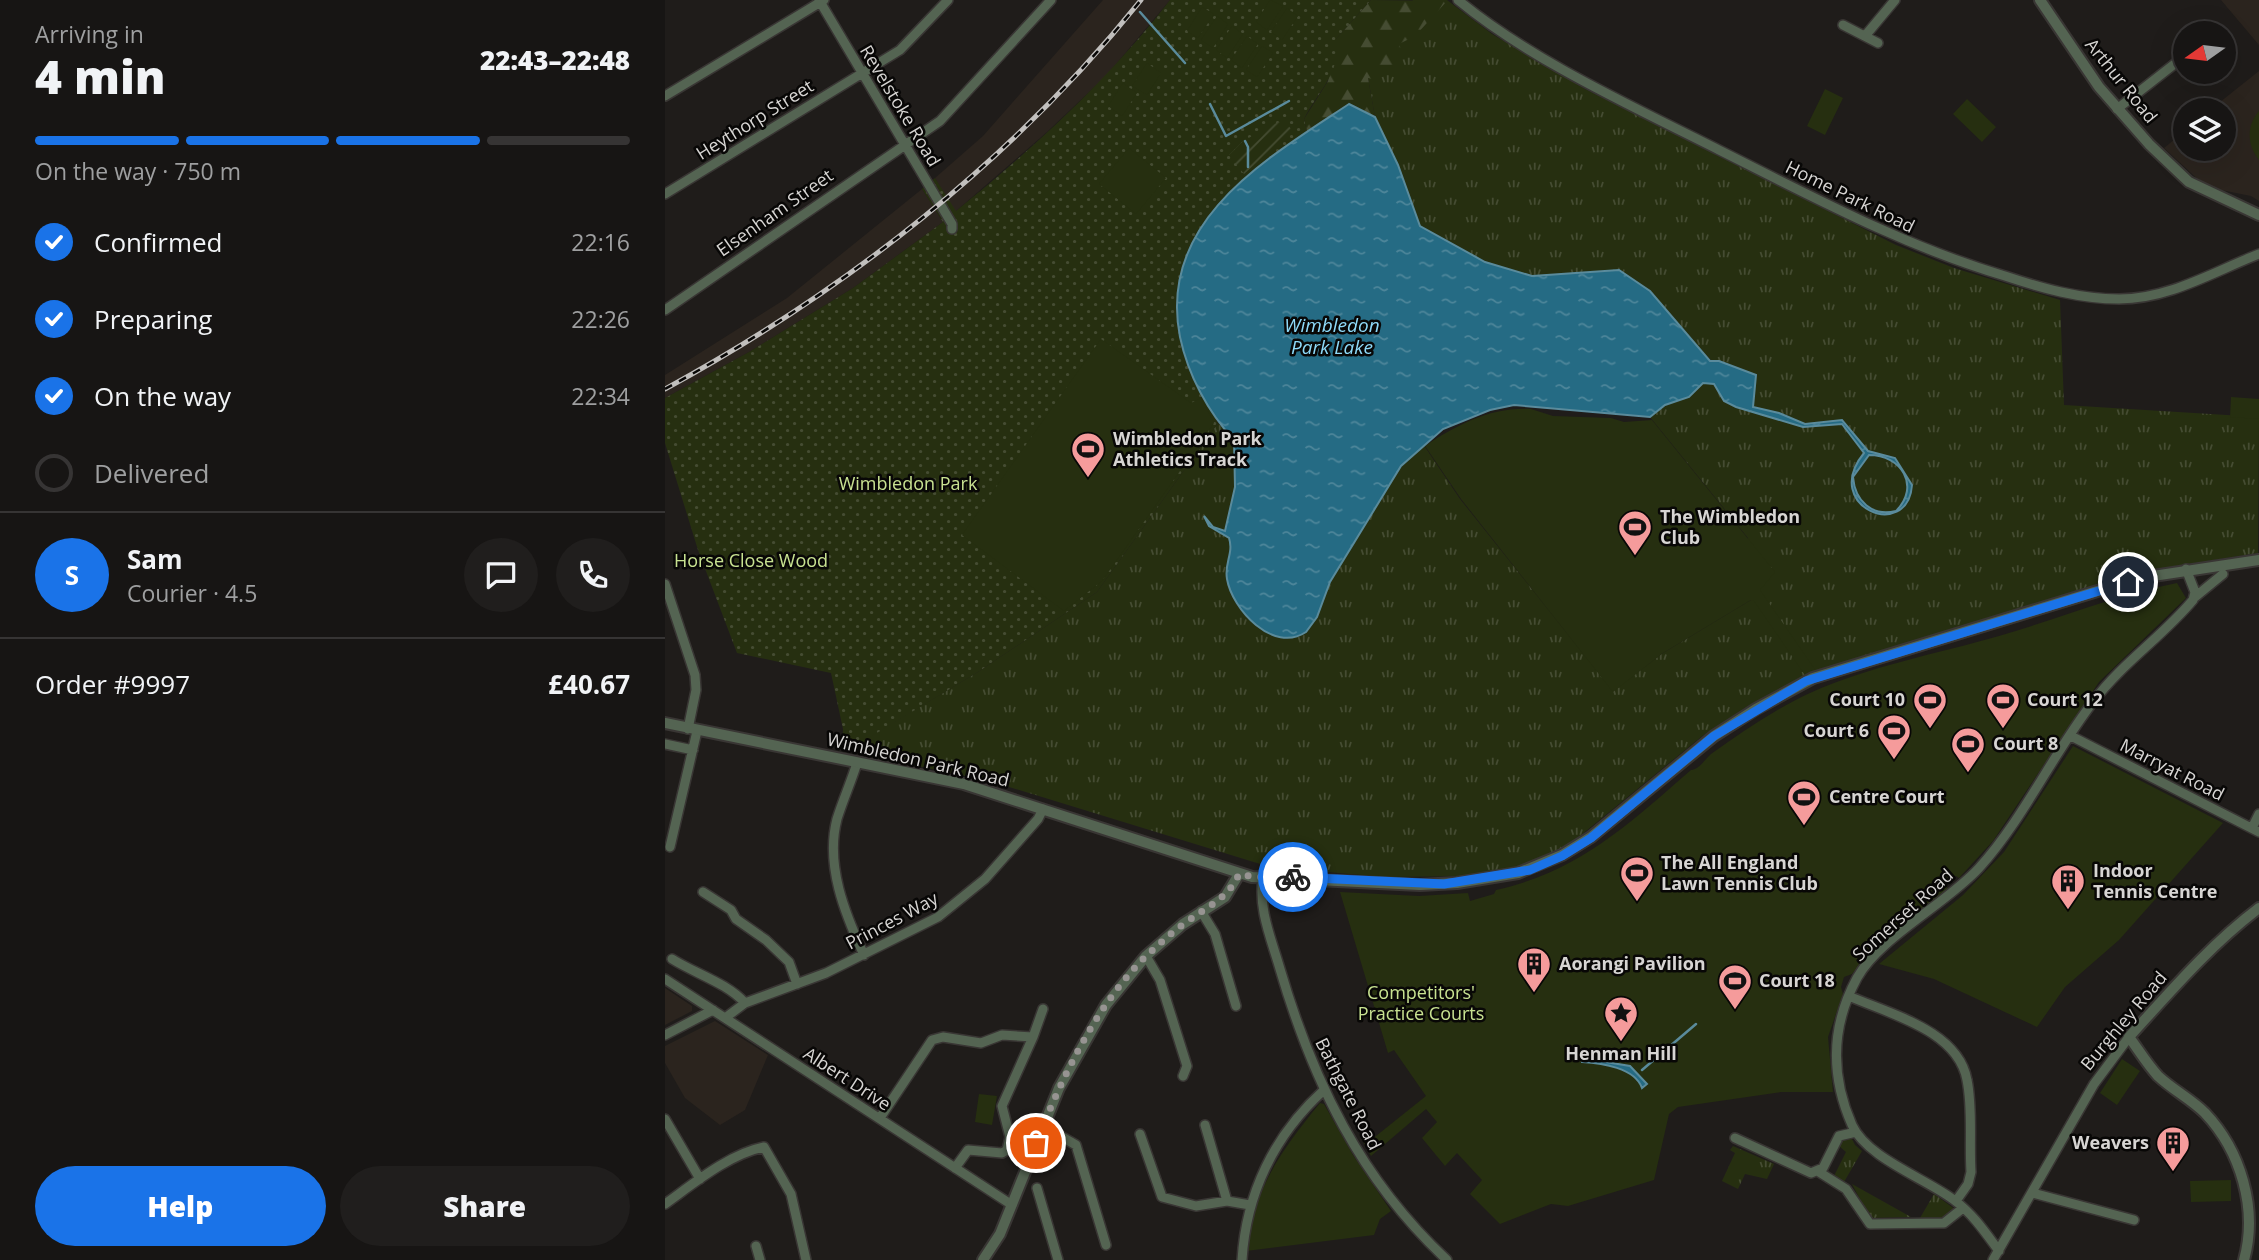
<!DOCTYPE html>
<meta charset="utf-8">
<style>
body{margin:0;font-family:"Open Sans",sans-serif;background:#201e1d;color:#f1f3f6;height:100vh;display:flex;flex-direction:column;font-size:26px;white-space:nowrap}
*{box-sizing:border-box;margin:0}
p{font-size:23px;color:#9e9fa0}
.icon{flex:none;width:38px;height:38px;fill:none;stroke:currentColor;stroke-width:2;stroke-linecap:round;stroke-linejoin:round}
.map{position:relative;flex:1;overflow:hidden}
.details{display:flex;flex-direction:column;background:#171514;width:665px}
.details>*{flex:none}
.needle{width:46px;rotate:256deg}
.controls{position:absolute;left:1508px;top:21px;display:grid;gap:14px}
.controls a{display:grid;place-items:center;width:63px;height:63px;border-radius:50%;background:#171514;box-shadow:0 7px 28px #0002,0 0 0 2px #363434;font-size:35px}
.pin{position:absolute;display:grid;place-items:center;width:60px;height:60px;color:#fff;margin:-30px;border:4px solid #fff;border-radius:50%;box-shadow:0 2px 7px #0007}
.courier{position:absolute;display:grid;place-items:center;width:70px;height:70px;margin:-35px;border:5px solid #1a73e8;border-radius:50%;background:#fff;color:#222;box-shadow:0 2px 9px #0007}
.summary em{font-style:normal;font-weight:800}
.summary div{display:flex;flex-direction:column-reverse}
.summary{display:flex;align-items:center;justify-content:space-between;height:119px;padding:0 35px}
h1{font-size:46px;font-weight:800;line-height:52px}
.bar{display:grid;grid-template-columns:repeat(4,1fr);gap:10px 7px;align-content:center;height:84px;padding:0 35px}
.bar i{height:9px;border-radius:5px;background:#363434}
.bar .active{background:#1a73e8}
.bar p{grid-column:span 4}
.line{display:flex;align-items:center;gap:18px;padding:0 35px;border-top:2px solid #363434}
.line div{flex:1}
.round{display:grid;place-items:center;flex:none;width:74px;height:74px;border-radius:37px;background:#201e1d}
ol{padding:0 35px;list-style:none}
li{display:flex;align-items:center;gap:21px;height:77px}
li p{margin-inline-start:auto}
li .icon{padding:7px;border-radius:50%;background:#1a73e8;color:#fff;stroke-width:4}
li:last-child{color:#9e9fa0}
li i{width:38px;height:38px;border:4px solid #363434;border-radius:50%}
.button{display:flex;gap:14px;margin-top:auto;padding:14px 35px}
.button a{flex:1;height:80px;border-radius:42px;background:#1a73e8;color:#fff;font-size:28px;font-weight:800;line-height:80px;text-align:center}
.button a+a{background:#201e1d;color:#f1f3f6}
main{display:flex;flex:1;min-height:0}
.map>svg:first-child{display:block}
.built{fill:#2b241e}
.grass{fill:url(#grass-tufts)}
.forest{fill:url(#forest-firs)}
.park{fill:url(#park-dots)}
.garden{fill:url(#garden-furrows)}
.pitch{fill:#262f10}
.water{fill:url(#water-ripples);stroke:#5a8b9c;stroke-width:2;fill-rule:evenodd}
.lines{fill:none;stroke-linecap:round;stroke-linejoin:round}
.stream{stroke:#5a8b9c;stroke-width:2.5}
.minor-casing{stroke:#393634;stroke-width:12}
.tertiary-casing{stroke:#393634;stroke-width:14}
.minor{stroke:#546452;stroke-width:9}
.tertiary{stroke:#546452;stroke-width:10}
.rail-casing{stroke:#c1bfbd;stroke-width:5}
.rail{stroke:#080706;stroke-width:2.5;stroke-dasharray:8;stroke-linecap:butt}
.done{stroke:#979492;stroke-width:7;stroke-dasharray:0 12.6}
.route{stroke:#1a73e8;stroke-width:9}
.labels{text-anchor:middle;stroke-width:5;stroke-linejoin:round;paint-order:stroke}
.street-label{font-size:18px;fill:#d7d5d3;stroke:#080706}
.poi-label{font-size:18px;font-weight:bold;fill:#d7d5d3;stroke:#080706;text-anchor:start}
.park-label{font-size:18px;fill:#c8e291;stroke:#080706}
.water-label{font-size:19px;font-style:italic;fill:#8edaf9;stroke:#080706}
</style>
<main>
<section class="details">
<div class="summary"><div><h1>4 min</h1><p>Arriving in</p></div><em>22:43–22:48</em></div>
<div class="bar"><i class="active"></i><i class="active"></i><i class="active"></i><i></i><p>On the way · 750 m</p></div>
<ol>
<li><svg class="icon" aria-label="check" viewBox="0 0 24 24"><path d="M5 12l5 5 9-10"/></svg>Confirmed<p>22:16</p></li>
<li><svg class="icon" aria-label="check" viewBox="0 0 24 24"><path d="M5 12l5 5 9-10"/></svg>Preparing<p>22:26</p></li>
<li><svg class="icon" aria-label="check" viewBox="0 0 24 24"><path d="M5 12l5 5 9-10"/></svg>On the way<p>22:34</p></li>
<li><i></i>Delivered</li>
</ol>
<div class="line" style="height:126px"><b class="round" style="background:#1a73e8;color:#fff">S</b><div><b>Sam</b><p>Courier · 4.5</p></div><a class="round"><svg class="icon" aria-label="chat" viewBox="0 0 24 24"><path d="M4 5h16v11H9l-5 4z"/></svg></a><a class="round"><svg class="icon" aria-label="phone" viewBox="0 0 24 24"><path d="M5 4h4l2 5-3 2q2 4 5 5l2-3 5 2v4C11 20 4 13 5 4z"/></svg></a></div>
<div class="line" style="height:91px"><div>Order #9997</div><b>£40.67</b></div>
<div class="button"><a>Help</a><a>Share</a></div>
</section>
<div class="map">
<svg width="1594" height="1260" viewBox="0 0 1594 1260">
<defs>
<pattern id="grass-tufts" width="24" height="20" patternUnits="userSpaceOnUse" patternTransform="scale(1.75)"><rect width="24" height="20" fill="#262f10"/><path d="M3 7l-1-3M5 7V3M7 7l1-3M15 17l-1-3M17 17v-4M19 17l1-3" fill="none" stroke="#454c32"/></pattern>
<pattern id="forest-firs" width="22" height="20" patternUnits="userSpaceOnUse" patternTransform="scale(1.75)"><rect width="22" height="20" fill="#262f10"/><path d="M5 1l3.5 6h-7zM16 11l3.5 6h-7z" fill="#454c32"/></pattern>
<pattern id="park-dots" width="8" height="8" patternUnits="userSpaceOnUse" patternTransform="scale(1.75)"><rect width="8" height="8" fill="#262f10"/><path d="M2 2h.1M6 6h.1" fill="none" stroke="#454c32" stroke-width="1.8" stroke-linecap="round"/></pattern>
<pattern id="garden-furrows" width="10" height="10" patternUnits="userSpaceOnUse" patternTransform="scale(1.75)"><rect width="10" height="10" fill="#262f10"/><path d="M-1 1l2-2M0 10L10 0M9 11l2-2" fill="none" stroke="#454c32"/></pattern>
<pattern id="water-ripples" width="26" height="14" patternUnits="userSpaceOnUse" patternTransform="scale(1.75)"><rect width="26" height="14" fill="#256b84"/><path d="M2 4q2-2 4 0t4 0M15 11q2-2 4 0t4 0" fill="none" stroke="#4e869a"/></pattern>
</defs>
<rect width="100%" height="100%" fill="#1f1c1a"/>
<!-- built -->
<path class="built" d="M 438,0 L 505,0 L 441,76 L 382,132 L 290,212 L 270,178 L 318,136 Z
M 1556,0 L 1594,0 L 1594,45 Z
M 1594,71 L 1594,201 L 1586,196 L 1541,187 L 1499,148 L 1521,130 L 1521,149 L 1559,149 L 1559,110 L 1545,110 Z
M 257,189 L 278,222 L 188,288 L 84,352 L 0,398 L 0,375 L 122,298 Z
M 0,988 L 27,1006 L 27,1011 L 0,1025 Z
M 50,1021 L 103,1055 L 80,1110 L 55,1125 L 20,1098 L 0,1063 L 0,1046 Z"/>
<!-- grass -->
<path class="grass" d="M 748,0 L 782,0 L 827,34 L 920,89 L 1231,245 L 1289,268 L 1395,300 L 1399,405 L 1594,417 L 1593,553 L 1484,570 L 1140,675 L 1081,707 L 1036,737 L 899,849 L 853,867 L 807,876 L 720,877 L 605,867 L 328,782 L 192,753 L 191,745 L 313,672 L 432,592 L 553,423 L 569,439 L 570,487 L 560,531 L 548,527 L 539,516 L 551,531 L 564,538 L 568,550 L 562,563 L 595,629 L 619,637 L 652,617 L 665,582 L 736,466 L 758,444 L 795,499 L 948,691 L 998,653 L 1086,600 L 1083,538 L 985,417 L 1000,405 L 1024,397 L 1038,383 L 1050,384 L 1055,391 L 1049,363 L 954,270 L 867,276 L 820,262 L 754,226 L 733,165 L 710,117 L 703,78 Z
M 1186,1137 L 1190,1145 L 1197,1151 L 1179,1182 L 1169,1176 L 1181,1152 L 1174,1146 L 1176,1141 Z
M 1068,1146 L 1109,1164 L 1102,1179 L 1080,1174 L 1073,1189 L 1057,1181 L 1070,1153 L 1065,1150 Z
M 1187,1184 L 1246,1217 L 1205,1218 Z
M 1269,1194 L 1291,1210 L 1281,1218 L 1255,1218 Z"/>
<!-- forest -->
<path class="forest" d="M 706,0 L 782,1 L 750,36 L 734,44 L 738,54 L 734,66 L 723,66 L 712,80 L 703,78 L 710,117 L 684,104 L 642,132 L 639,119 L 663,81 L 671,39 Z"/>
<!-- park -->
<path class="park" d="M 505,0 L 706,0 L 671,39 C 677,72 653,91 639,119 L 642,132 C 563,191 487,244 520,356 C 526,379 541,401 553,423 L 432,592 L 313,672 L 192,745 L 192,753 L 185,749 L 177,750 L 178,729 L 166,673 L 72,653 L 33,550 L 0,443 L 0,398 L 84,352 L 188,288 L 278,222 L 257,189 L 270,178 L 291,211 C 369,148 443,80 505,0 Z"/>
<!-- garden -->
<path class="garden" d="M 613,122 L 622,124 L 627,130 L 624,135 L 579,174 L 564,155 L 578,141 Z"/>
<!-- pitch -->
<path class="pitch" d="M 605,0 L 618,6 L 602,30 L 591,22 Z
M 537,7 L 549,14 L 533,38 L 522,31 Z
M 622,8 L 633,16 L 617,40 L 606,32 Z
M 552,16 L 563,24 L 548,48 L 536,40 Z
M 567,26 L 578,34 L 562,58 L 551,50 Z
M 582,36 L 593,44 L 577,68 L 566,60 Z
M 597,46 L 608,53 L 592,77 L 581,70 Z
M 482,63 L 496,73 L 482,95 L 467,86 Z
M 458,83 L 472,93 L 457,116 L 443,106 Z
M 1160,89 L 1178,98 L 1160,135 L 1142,126 Z
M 1302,99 L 1331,127 L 1317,142 L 1288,114 Z
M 1594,111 L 1594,160 C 1582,145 1581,126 1594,111 Z
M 464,148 L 501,178 L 471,214 L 434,184 Z
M 436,339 L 526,403 L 536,398 L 549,423 L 437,581 L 399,611 L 297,535 Z
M 1566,397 L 1594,399 L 1594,419 L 1565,417 Z
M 866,409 L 888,416 L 946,418 L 959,422 L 987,420 L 1110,572 L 1095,590 L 1151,671 L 1140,675 L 1089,601 L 1086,600 L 998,653 L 948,692 L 796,499 L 760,446 C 792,425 825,407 866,409 Z
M 1512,583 L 1521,598 L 1434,682 L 1328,841 L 1294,878 L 1291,876 L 1281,885 L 1283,889 L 1212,945 L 1187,974 L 1179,977 L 1176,987 L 1178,994 L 1163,1037 L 1168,1092 L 1116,1092 L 1013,1107 L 1004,1114 L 989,1180 L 903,1206 L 886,1204 L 835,1224 L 805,1194 L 817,1180 L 792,1153 L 780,1166 L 757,1138 L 772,1122 L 761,1109 L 706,1156 L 696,1138 L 706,1140 L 761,1096 L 729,1050 L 723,1053 L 675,892 L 754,896 L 803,893 L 805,901 L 829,894 L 831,890 C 913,872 964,824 1026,770 C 1035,769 1039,760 1046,754 C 1077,732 1110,709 1145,693 C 1205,666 1271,654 1334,636 C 1393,619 1451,595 1512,583 Z
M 1408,746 L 1558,823 L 1454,940 L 1400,987 L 1372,1027 L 1269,979 L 1214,964 L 1298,895 L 1339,852 Z
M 1457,1059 L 1475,1071 L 1452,1105 L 1435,1093 Z
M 314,1094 L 332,1096 L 327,1125 L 310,1122 Z
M 655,1103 L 659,1104 L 688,1155 L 726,1211 L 715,1219 L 709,1235 L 581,1251 C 590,1187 615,1152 655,1103 Z
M 1566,1180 L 1566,1201 L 1526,1202 L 1525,1181 Z"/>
<!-- water -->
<path class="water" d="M 684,104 L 710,117 L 733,165 L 755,226 L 820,262 L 867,276 L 954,270 L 985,291 L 1045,361 L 1054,361 L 1091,375 L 1088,407 L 1114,413 L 1140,424 L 1177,420 L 1203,451 L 1230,458 L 1247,485 C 1243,542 1155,507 1199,453 L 1177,424 L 1138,427 L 1071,407 L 1059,401 L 1049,384 L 1038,383 L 1024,397 L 1000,405 L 985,417 L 849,405 L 825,410 L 778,429 L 736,466 L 665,582 L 652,617 L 641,632 C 608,654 567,609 562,579 C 559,563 569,553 564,538 L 544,526 L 539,516 L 548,527 L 560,531 L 570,487 L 569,440 C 543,412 523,375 515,337 C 492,221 601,159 684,104 ZM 1204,455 C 1236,455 1256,486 1231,511 C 1207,517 1190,501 1188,477 Z
M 916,1058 L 965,1066 L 982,1084 L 977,1088 C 970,1068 937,1063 917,1062 Z"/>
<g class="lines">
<!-- stream -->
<path class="stream" d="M 475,12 L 520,63
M 545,104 L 561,136 L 624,101
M 580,141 L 583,147 L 583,167
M 977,1070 L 1031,1024"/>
<!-- minor casing -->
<g class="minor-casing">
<path id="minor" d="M 154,0 L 287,224 L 287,229
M 793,0 C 867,61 969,107 1054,150 C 1148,197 1239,246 1340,276 C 1376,288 1415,299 1454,299 C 1504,299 1548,272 1594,254
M 1178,25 L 1213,43
M 1200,36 L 1230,0
M 0,96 L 159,0
M 1452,109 L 1521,55
M 0,194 L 235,50 L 283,0
M 0,310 L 275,121 L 386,0
M 0,584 L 30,675 L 31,690 L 23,729
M 1530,597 L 1558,574
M 1406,736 L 1594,832
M 0,744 L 28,750
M 192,763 C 186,782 178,800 172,819 C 160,865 180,914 199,955
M 1587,828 L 1594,814
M 5,847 L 32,731
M 598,877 C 593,909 606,938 615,969 C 648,1081 695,1179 782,1260
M 38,892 L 66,910 L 71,919 L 101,940 L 124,962 L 132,984
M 536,911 L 550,934 L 571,1006
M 481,956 L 495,980 L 522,1066 L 518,1076
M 7,959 C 31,974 62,983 80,1003
M 0,979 L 347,1205
M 1184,996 C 1224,1014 1293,1030 1302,1080 C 1308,1109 1304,1142 1306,1172 L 1303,1184 L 1291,1201
M 60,1018 L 80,1003 L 161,973 L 273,917 L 320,879 L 373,819 L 378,809
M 0,1035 L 48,1010
M 368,1037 L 378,1009
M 215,1118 L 267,1040 L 278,1037 L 316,1043 L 337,1035 L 368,1037 L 337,1106 L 345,1137 L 342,1150 L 337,1153 L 303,1150 L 290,1168
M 0,1119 L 35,1179
M 540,1125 L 562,1201
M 378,1126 L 411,1145 L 441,1245
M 475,1134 L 497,1197 L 531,1206 L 562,1201 L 585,1205
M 1070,1138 L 1146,1173 L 1158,1168 L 1174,1136 L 1191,1132
M 1154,1172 L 1181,1189 L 1205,1224 L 1279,1223 L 1298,1208
M 372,1188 L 393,1260
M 1368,1193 L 1469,1220
M 0,1204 C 28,1184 64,1154 99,1147 L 126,1194 L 141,1260
M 91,1246 L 95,1260
M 1334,1251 C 1320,1232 1308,1214 1289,1200 C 1260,1178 1202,1158 1187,1125 C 1165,1075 1166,1026 1192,978 C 1214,938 1281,904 1314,868 C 1359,818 1387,755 1428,702 C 1457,663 1497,637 1528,600 L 1530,592 L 1521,569
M 577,1260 C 581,1194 609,1135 659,1090
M 1328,1260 L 1429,1084 L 1464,1037"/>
</g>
<!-- tertiary casing -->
<g class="tertiary-casing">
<path id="tertiary" d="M 1375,0 L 1434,87 L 1484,144 L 1524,182 L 1594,215
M 0,723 L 299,784 L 587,877 L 755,885 L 792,883 L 853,873 L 897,855 L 926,837 L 1049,736 L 1091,709 L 1148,678 L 1475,578 L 1594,560
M 318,1260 L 335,1234 L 394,1088 L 441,1005 L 481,956 L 518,924 L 560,897 L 574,874
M 1579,1260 C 1593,1209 1576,1151 1540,1113 C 1526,1099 1508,1090 1493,1076 C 1482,1064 1473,1049 1464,1037 C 1505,992 1545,945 1594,908"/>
</g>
<!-- minor -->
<use href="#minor" class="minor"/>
<!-- tertiary -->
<use href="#tertiary" class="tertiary"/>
<!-- rail casing -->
<g class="rail-casing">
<path id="rail" d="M 0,389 C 180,291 347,161 476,0"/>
</g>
<!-- rail -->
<use href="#rail" class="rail"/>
</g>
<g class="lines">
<!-- done -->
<path class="done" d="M 371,1143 C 397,1078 429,1009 479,958 C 492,946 505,934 520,923 C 541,907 563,899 574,874 L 590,877 L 628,877"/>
<!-- route -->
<path class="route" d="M 628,877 L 779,884 L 865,870 L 897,856 L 926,838 L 1049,736 L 1141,681 L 1463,582"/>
</g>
<!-- icons -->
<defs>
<g id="stadium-pin" transform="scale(1.75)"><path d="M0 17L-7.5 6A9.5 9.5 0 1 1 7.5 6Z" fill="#f59b9b" stroke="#080706"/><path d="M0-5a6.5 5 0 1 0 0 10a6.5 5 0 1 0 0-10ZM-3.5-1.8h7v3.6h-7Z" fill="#111"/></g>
<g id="building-pin" transform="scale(1.75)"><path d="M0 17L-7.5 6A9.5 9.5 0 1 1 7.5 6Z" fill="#f59b9b" stroke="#080706"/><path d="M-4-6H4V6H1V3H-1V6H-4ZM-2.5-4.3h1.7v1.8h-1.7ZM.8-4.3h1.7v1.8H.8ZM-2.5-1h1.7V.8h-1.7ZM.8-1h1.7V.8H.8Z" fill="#111"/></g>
<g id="sight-pin" transform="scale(1.75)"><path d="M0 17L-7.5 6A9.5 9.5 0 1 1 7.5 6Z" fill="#f59b9b" stroke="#080706"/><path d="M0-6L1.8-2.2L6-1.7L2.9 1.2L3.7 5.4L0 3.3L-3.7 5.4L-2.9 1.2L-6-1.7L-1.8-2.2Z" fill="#111"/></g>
</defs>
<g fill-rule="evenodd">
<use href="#stadium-pin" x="423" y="449"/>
<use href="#stadium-pin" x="970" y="527"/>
<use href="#stadium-pin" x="1265" y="700"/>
<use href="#stadium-pin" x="1338" y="700"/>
<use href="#stadium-pin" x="1229" y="731"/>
<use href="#stadium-pin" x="1303" y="744"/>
<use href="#stadium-pin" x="1139" y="797"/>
<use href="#stadium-pin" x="972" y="873"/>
<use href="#building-pin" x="1403" y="881"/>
<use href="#building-pin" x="869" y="964"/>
<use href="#stadium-pin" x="1070" y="981"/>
<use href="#sight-pin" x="956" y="1013"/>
<use href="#building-pin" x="1508" y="1143"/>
</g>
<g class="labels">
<!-- street labels -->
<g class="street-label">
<text transform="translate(1456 81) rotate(51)" y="6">Arthur Road</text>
<text transform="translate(235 106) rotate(59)" y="6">Revelstoke Road</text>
<text transform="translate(90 120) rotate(-32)" y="6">Heythorp Street</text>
<text transform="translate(1185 197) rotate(26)" y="6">Home Park Road</text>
<text transform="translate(110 213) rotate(-35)" y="6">Elsenham Street</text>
<text transform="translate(253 760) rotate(13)" y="6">Wimbledon Park Road</text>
<text transform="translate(1507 770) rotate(27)" y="6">Marryat Road</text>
<text transform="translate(1238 915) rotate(-42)" y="6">Somerset Road</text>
<text transform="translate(227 921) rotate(-28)" y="6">Princes Way</text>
<text transform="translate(1459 1021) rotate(-50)" y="6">Burghley Road</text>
<text transform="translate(182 1079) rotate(33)" y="6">Albert Drive</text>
<text transform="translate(683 1094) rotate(63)" y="6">Bathgate Road</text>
</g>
<!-- poi labels -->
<g class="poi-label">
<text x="448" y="445">Wimbledon Park<tspan x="448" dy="21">Athletics Track</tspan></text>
<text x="995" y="523">The Wimbledon<tspan x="995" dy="21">Club</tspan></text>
<text x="1240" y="706" text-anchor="end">Court 10</text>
<text x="1362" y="706">Court 12</text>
<text x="1204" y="737" text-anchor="end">Court 6</text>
<text x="1328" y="750">Court 8</text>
<text x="1164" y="803">Centre Court</text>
<text x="996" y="869">The All England<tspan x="996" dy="21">Lawn Tennis Club</tspan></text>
<text x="1428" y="877">Indoor<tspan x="1428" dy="21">Tennis Centre</tspan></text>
<text x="894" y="970">Aorangi Pavilion</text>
<text x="1094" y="987">Court 18</text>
<text x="956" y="1060" text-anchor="middle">Henman Hill</text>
<text x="1484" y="1149" text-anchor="end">Weavers</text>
</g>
<!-- park labels -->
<g class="park-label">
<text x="243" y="490">Wimbledon Park</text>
<text x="86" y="567">Horse Close Wood</text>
<text x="756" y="999">Competitors'<tspan x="756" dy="21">Practice Courts</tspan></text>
</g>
<!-- water labels -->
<g class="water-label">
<text x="667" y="332">Wimbledon<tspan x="667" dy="22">Park Lake</tspan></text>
</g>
</g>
</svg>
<div class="controls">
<a><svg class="needle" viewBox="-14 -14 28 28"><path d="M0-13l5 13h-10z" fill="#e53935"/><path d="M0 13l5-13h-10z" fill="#9e9fa0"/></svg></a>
<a><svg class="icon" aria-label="layers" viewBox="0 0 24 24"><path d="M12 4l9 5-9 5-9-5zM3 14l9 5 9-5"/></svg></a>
</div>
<div class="pin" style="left:371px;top:1143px;background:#ea580c"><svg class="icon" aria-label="bag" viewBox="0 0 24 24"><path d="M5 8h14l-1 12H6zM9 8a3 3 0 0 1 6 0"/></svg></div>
<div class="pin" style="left:1463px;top:582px;background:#1f2937"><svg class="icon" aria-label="home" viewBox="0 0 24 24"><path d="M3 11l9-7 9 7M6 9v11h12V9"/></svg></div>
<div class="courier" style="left:628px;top:877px"><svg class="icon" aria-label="bike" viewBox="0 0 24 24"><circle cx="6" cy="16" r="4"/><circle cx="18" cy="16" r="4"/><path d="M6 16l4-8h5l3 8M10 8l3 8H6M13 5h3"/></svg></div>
</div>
</main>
